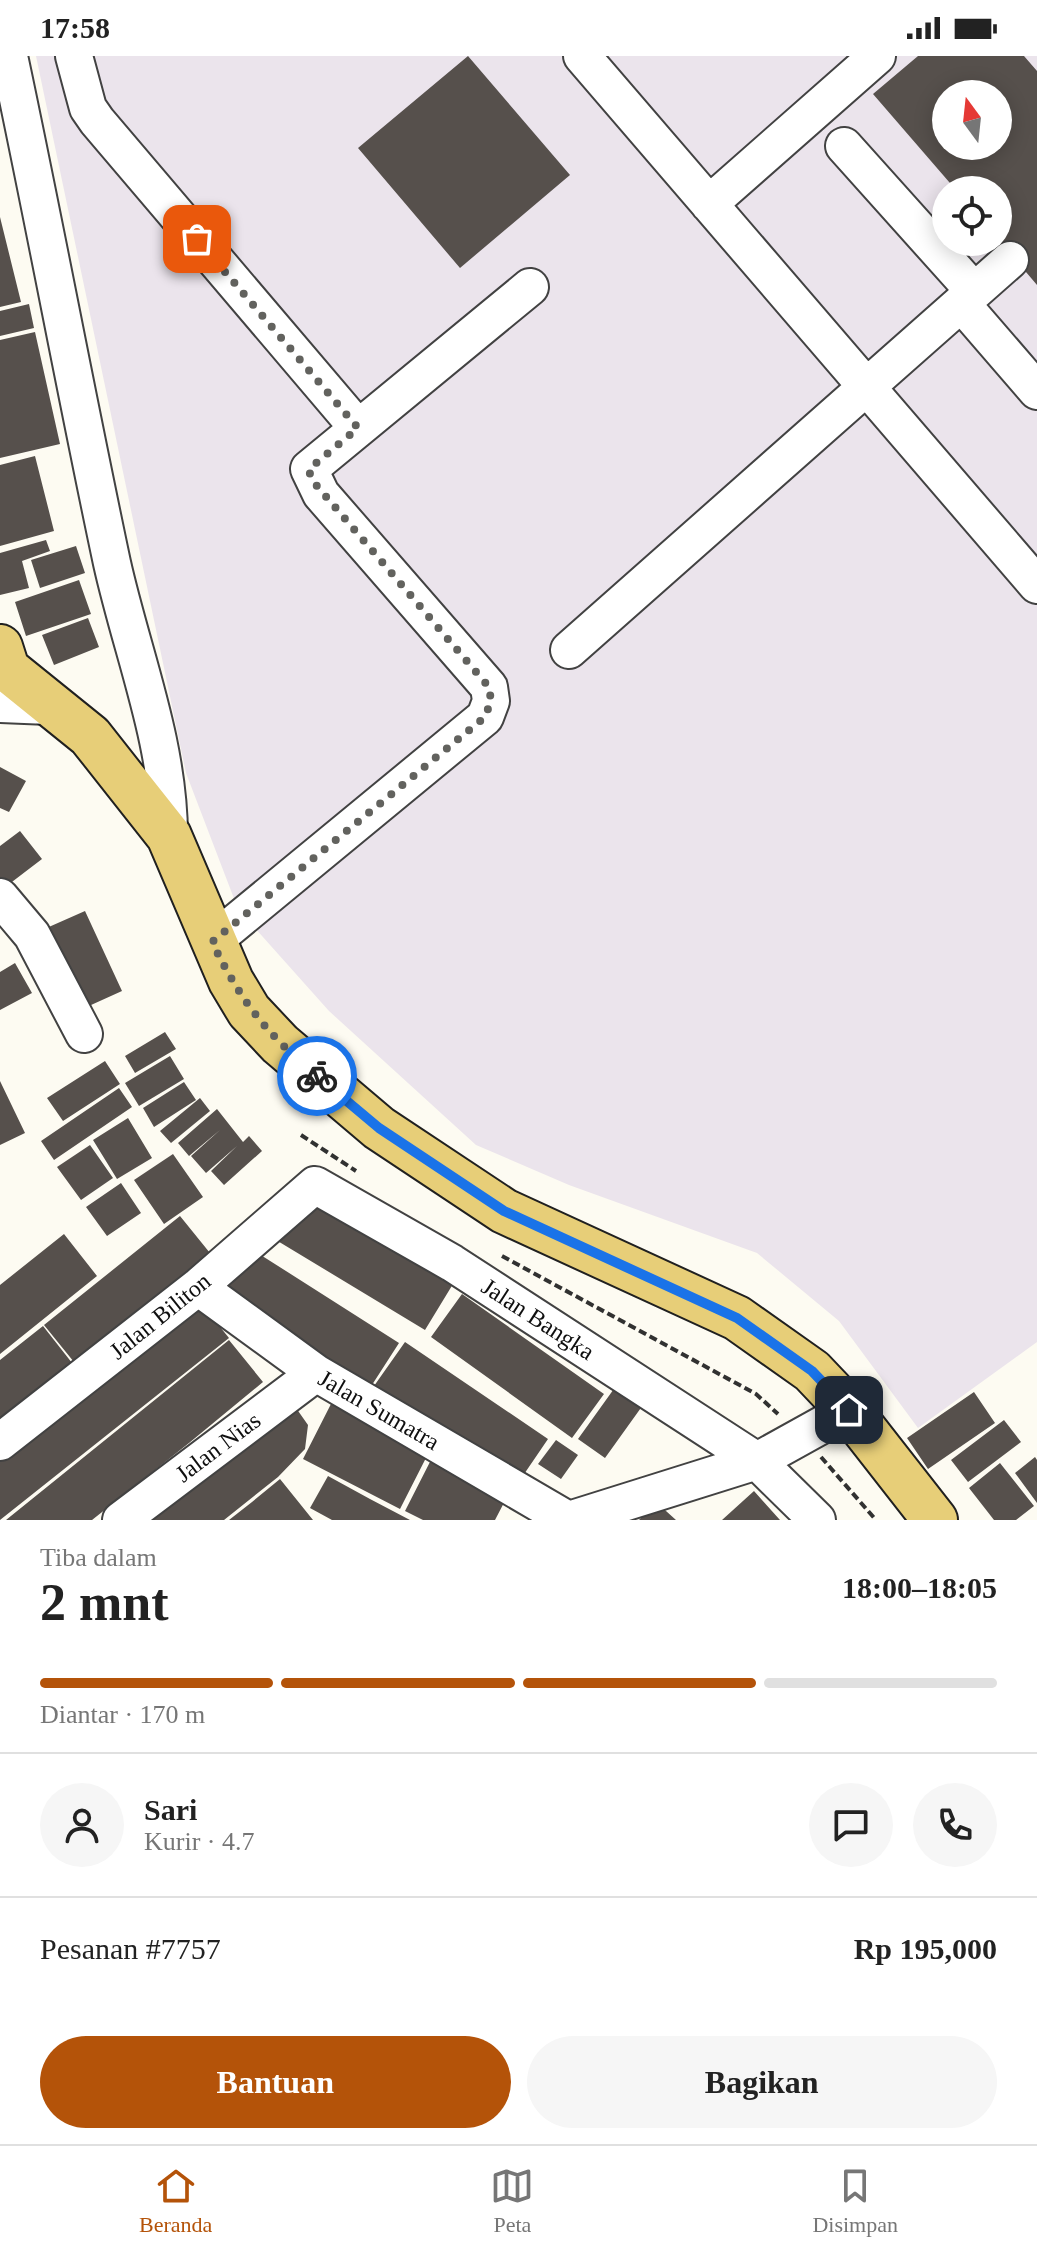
<!DOCTYPE html>
<html lang="id">
<meta charset="utf-8">
<style>
body{margin:0;font-family:Georgia,serif;background:#f6f6f6;color:#222;height:100vh;display:flex;flex-direction:column;font-size:30px;white-space:nowrap}
*{box-sizing:border-box;margin:0}
p{font-size:26px;color:#767676}
.icon{flex:none;width:44px;height:44px;fill:none;stroke:currentColor;stroke-width:2;stroke-linecap:round;stroke-linejoin:round}
.map{position:relative;height:1464px;overflow:hidden}
.drawer{display:flex;flex-direction:column;background:#fff;flex:1}
.drawer>*{flex:none}
.needle{width:52px;rotate:345deg}
.buttons{position:absolute;left:932px;top:24px;display:grid;gap:16px}
.buttons a{display:grid;place-items:center;width:80px;height:80px;border-radius:50%;background:#fff;box-shadow:0 4px 20px #0003;font-size:40px}
.pin{position:absolute;display:grid;place-items:center;width:68px;height:68px;color:#fff;margin:-34px;border-radius:16px;box-shadow:0 4px 12px #0006}
.courier{position:absolute;display:grid;place-items:center;width:80px;height:80px;margin:-40px;border:6px solid #1a73e8;border-radius:50%;background:#fff;color:#222;box-shadow:0 2px 10px #0007}
.headline em{font-style:normal;font-weight:700}
.headline div{display:flex;flex-direction:column-reverse}
.headline{display:flex;align-items:center;justify-content:space-between;height:136px;padding:0 40px}
h1{font-size:52px;font-weight:700;line-height:60px}
.bar{display:grid;grid-template-columns:repeat(4,1fr);gap:12px 8px;align-content:center;height:96px;padding:0 40px}
.bar i{height:10px;border-radius:6px;background:#e0e0e0}
.bar .on{background:#b45309}
.bar p{grid-column:span 4}
.line{display:flex;align-items:center;gap:20px;padding:0 40px;border-top:2px solid #e0e0e0}
.line div{flex:1}
.round{display:grid;place-items:center;flex:none;width:84px;height:84px;border-radius:42px;background:#f6f6f6}
.cta{display:flex;gap:16px;margin-top:auto;padding:16px 40px}
.cta a{flex:1;height:92px;border-radius:48px;background:#b45309;color:#fff;font-size:32px;font-weight:700;line-height:92px;text-align:center}
.cta a+a{background:#f6f6f6;color:#222}
.status{display:flex;justify-content:space-between;align-items:center;height:56px;padding:0 40px;background:#fff;direction:ltr}
.status svg{height:22px;fill:currentColor}
.tab-bar{display:flex;justify-content:space-around;align-items:center;height:112px;border-top:2px solid #e0e0e0;background:#fff;font-size:22px;color:#767676}
.tab-bar a{display:grid;justify-items:center;gap:4px}
.tab-bar .on{color:#b45309}
.map>svg:first-child{display:block}
.industrial{fill:#ebe4ec;fill-rule:evenodd}
.building{fill:#56504c;fill-rule:evenodd}
.lines{fill:none;stroke-linecap:round;stroke-linejoin:round}
.minor-casing{stroke:#424242;stroke-width:40}
.major-casing{stroke:#202020;stroke-width:48}
.path{stroke:#313131;stroke-width:4;stroke-dasharray:8 4;stroke-linecap:butt}
.minor{stroke:#fff;stroke-width:36}
.major{stroke:#e7ce78;stroke-width:44}
.done{stroke:#62625e;stroke-width:8;stroke-dasharray:0 14.4}
.route{stroke:#1a73e8;stroke-width:10}
.labels{text-anchor:middle;stroke-width:8;stroke-linejoin:round;paint-order:stroke}
.street-label{font-size:24px;fill:#0f0f0f;stroke:#fff}
</style>
<div class="status"><b>17:58</b><svg viewBox="0 0 49 12"><path d="M0 12V9h3v3zM5 12V6h3v6zM10 12V3h3v9zM15 12V0h3v12zM26 1h20v11H26zM47 4h2v5h-2z"/></svg></div>
<div class="map">
<svg width="1037" height="1464" viewBox="0 0 1037 1464">
<rect width="100%" height="100%" fill="#fdfbf2"/>
<!-- industrial -->
<path class="industrial" d="M 36,0 L 1037,0 L 1037,1286 L 918,1372 L 839,1265 L 757,1197 L 569,1129 L 476,1089 L 329,955 L 238,853 L 186,717 ZM 946,38 L 998,38 L 998,90 L 946,90 ZM 946,134 L 998,134 L 998,186 L 946,186 Z"/>
<!-- building -->
<path class="building" d="M 468,0 L 570,119 L 460,212 L 358,92 Z
M 918,0 L 1024,0 L 1037,15 L 1037,229 L 998,183 L 998,134 L 956,134 L 873,38 ZM 946,38 L 998,38 L 998,90 L 946,90 Z
M 0,161 L 21,246 L 0,251 Z
M 29,248 L 34,272 L 0,280 L 0,255 Z
M 35,276 L 60,388 L 0,402 L 0,284 Z
M 35,400 L 54,475 L 0,490 L 0,409 Z
M 46,484 L 50,495 L 22,505 L 29,532 L 0,539 L 0,497 Z
M 76,490 L 85,517 L 40,532 L 31,504 Z
M 79,524 L 91,558 L 26,580 L 15,546 Z
M 88,562 L 99,591 L 54,609 L 42,579 Z
M 0,711 L 26,725 L 9,756 L 0,752 Z
M 20,775 L 42,803 L 4,832 L 0,827 L 0,790 Z
M 85,855 L 122,935 L 80,954 L 42,874 Z
M 15,907 L 32,937 L 0,954 L 0,916 Z
M 165,976 L 176,993 L 135,1017 L 125,1000 Z
M 170,1000 L 184,1023 L 139,1050 L 125,1027 Z
M 105,1005 L 120,1028 L 63,1065 L 47,1042 Z
M 0,1025 L 25,1077 L 0,1089 Z
M 184,1026 L 196,1044 L 154,1071 L 143,1052 Z
M 119,1032 L 132,1051 L 54,1104 L 41,1085 Z
M 200,1042 L 210,1055 L 171,1087 L 160,1075 Z
M 217,1053 L 243,1086 L 249,1080 L 262,1095 L 224,1129 L 211,1115 L 237,1090 L 206,1117 L 191,1100 L 220,1074 L 189,1100 L 178,1087 Z
M 128,1062 L 152,1102 L 117,1123 L 93,1084 Z
M 90,1089 L 113,1122 L 81,1144 L 57,1111 Z
M 173,1098 L 203,1141 L 164,1168 L 134,1124 Z
M 121,1127 L 141,1157 L 107,1180 L 86,1151 Z
M 305,1138 L 453,1228 L 425,1274 L 276,1184 Z
M 180,1160 L 214,1202 L 78,1311 L 44,1269 Z
M 64,1178 L 97,1220 L 0,1298 L 0,1229 Z
M 253,1194 L 399,1287 L 370,1332 L 223,1239 Z
M 462,1238 L 604,1338 L 572,1382 L 431,1281 Z
M 195,1240 L 229,1282 L 0,1464 L 0,1395 Z
M 43,1270 L 76,1312 L 0,1373 L 0,1304 Z
M 229,1284 L 263,1326 L 189,1387 L 92,1464 L 6,1464 Z
M 405,1286 L 548,1383 L 518,1427 L 374,1330 Z
M 621,1323 L 648,1342 L 605,1402 L 578,1383 Z
M 974,1336 L 995,1367 L 928,1413 L 907,1382 Z
M 289,1342 L 308,1369 L 305,1393 L 278,1421 L 224,1464 L 134,1464 Z
M 332,1346 L 429,1396 L 400,1453 L 303,1403 Z
M 1004,1364 L 1021,1386 L 968,1426 L 951,1404 Z
M 556,1384 L 578,1399 L 561,1423 L 538,1408 Z
M 433,1400 L 508,1439 L 495,1464 L 423,1464 L 405,1455 Z
M 1035,1401 L 1037,1404 L 1037,1447 L 1015,1417 Z
M 1000,1407 L 1034,1450 L 1016,1464 L 994,1464 L 969,1432 Z
M 328,1420 L 370,1443 L 410,1464 L 332,1464 L 310,1452 Z
M 280,1423 L 313,1464 L 229,1464 L 252,1446 Z
M 754,1435 L 780,1464 L 722,1464 Z
M 656,1446 L 676,1464 L 639,1464 Z"/>
<g class="lines">
<!-- minor casing -->
<g class="minor-casing">
<path id="minor" d="M 9,0 C 45,169 76,338 112,507 C 132,597 169,686 169,780
M 74,0 L 88,52 L 97,65 L 358,372
M 582,0 L 1037,529
M 844,90 L 974,235
M 709,148 L 877,0
M 961,247 L 1037,335
M 569,594 L 1010,204
M 0,648 L 49,650
M 0,841 L 32,879 L 84,978
M 212,886 L 485,661 L 491,645 L 489,631 L 321,438 L 309,413 L 530,231
M 198,1231 L 316,1317 L 568,1464
M 0,1386 L 198,1231 L 315,1129 L 452,1207 L 757,1405 L 817,1464
M 121,1464 L 316,1317
M 569,1464 L 757,1405 L 849,1354"/>
</g>
<!-- major casing -->
<g class="major-casing">
<path id="major" d="M 0,591 L 7,613 L 90,680 L 169,780 L 231,925 L 249,955 L 280,988 L 379,1072 L 504,1155 L 737,1262 L 812,1315 L 849,1354 L 935,1464"/>
</g>
<!-- path -->
<path class="path" d="M 301,1079 L 356,1115
M 502,1200 L 756,1338 L 778,1358
M 821,1401 L 876,1464"/>
<!-- minor -->
<use href="#minor" class="minor"/>
<!-- major -->
<use href="#major" class="major"/>
</g>
<g class="lines">
<!-- done -->
<path class="done" d="M 197,183 L 358,372 L 309,413 L 311,423 L 489,631 L 491,645 L 485,661 L 212,886 C 242,947 265,976 317,1020"/>
<!-- route -->
<path class="route" d="M 317,1020 L 379,1072 L 504,1155 L 737,1262 L 812,1315 L 849,1354"/>
</g>
<g class="labels">
<!-- street labels -->
<g class="street-label">
<text transform="translate(160 1260) rotate(-39)" y="8">Jalan Biliton</text>
<text transform="translate(538 1263) rotate(33)" y="8">Jalan Bangka</text>
<text transform="translate(379 1354) rotate(30)" y="8">Jalan Sumatra</text>
<text transform="translate(218 1391) rotate(-37)" y="8">Jalan Nias</text>
</g>
</g>
</svg>
<div class="buttons">
<a><svg class="needle" viewBox="-14 -14 28 28"><path d="M0-13l5 13h-10z" fill="#e53935"/><path d="M0 13l5-13h-10z" fill="#767676"/></svg></a>
<a><svg class="icon" aria-label="locate" viewBox="0 0 24 24"><circle cx="12" cy="12" r="6"/><path d="M12 2v4M12 18v4M2 12h4M18 12h4"/></svg></a>
</div>
<div class="pin" style="left:197px;top:183px;background:#ea580c"><svg class="icon" aria-label="bag" viewBox="0 0 24 24"><path d="M5 8h14l-1 12H6zM9 8a3 3 0 0 1 6 0"/></svg></div>
<div class="pin" style="left:849px;top:1354px;background:#1f2937"><svg class="icon" aria-label="home" viewBox="0 0 24 24"><path d="M3 11l9-7 9 7M6 9v11h12V9"/></svg></div>
<div class="courier" style="left:317px;top:1020px"><svg class="icon" aria-label="bike" viewBox="0 0 24 24"><circle cx="6" cy="16" r="4"/><circle cx="18" cy="16" r="4"/><path d="M6 16l4-8h5l3 8M10 8l3 8H6M13 5h3"/></svg></div>
</div>
<section class="drawer">
<div class="headline"><div><h1>2 mnt</h1><p>Tiba dalam</p></div><em>18:00–18:05</em></div>
<div class="bar"><i class="on"></i><i class="on"></i><i class="on"></i><i></i><p>Diantar · 170 m</p></div>
<div class="line" style="height:144px"><a class="round"><svg class="icon" aria-label="person" viewBox="0 0 24 24"><circle cx="12" cy="8" r="4"/><path d="M4 21q1-7 8-7t8 7"/></svg></a><div><b>Sari</b><p>Kurir · 4.7</p></div><a class="round"><svg class="icon" aria-label="chat" viewBox="0 0 24 24"><path d="M4 5h16v11H9l-5 4z"/></svg></a><a class="round"><svg class="icon" aria-label="phone" viewBox="0 0 24 24"><path d="M5 4h4l2 5-3 2q2 4 5 5l2-3 5 2v4C11 20 4 13 5 4z"/></svg></a></div>
<div class="line" style="height:104px"><div>Pesanan #7757</div><b>Rp 195,000</b></div>
<div class="cta"><a>Bantuan</a><a>Bagikan</a></div>
</section>
<nav class="tab-bar">
<a class="on"><svg class="icon" aria-label="home" viewBox="0 0 24 24"><path d="M3 11l9-7 9 7M6 9v11h12V9"/></svg>Beranda</a>
<a><svg class="icon" aria-label="map" viewBox="0 0 24 24"><path d="M3 6l6-2 6 2 6-2v14l-6 2-6-2-6 2zM9 4v14M15 6v14"/></svg>Peta</a>
<a><svg class="icon" aria-label="saved" viewBox="0 0 24 24"><path d="M7 4h10v16l-5-4-5 4z"/></svg>Disimpan</a>
</nav>
